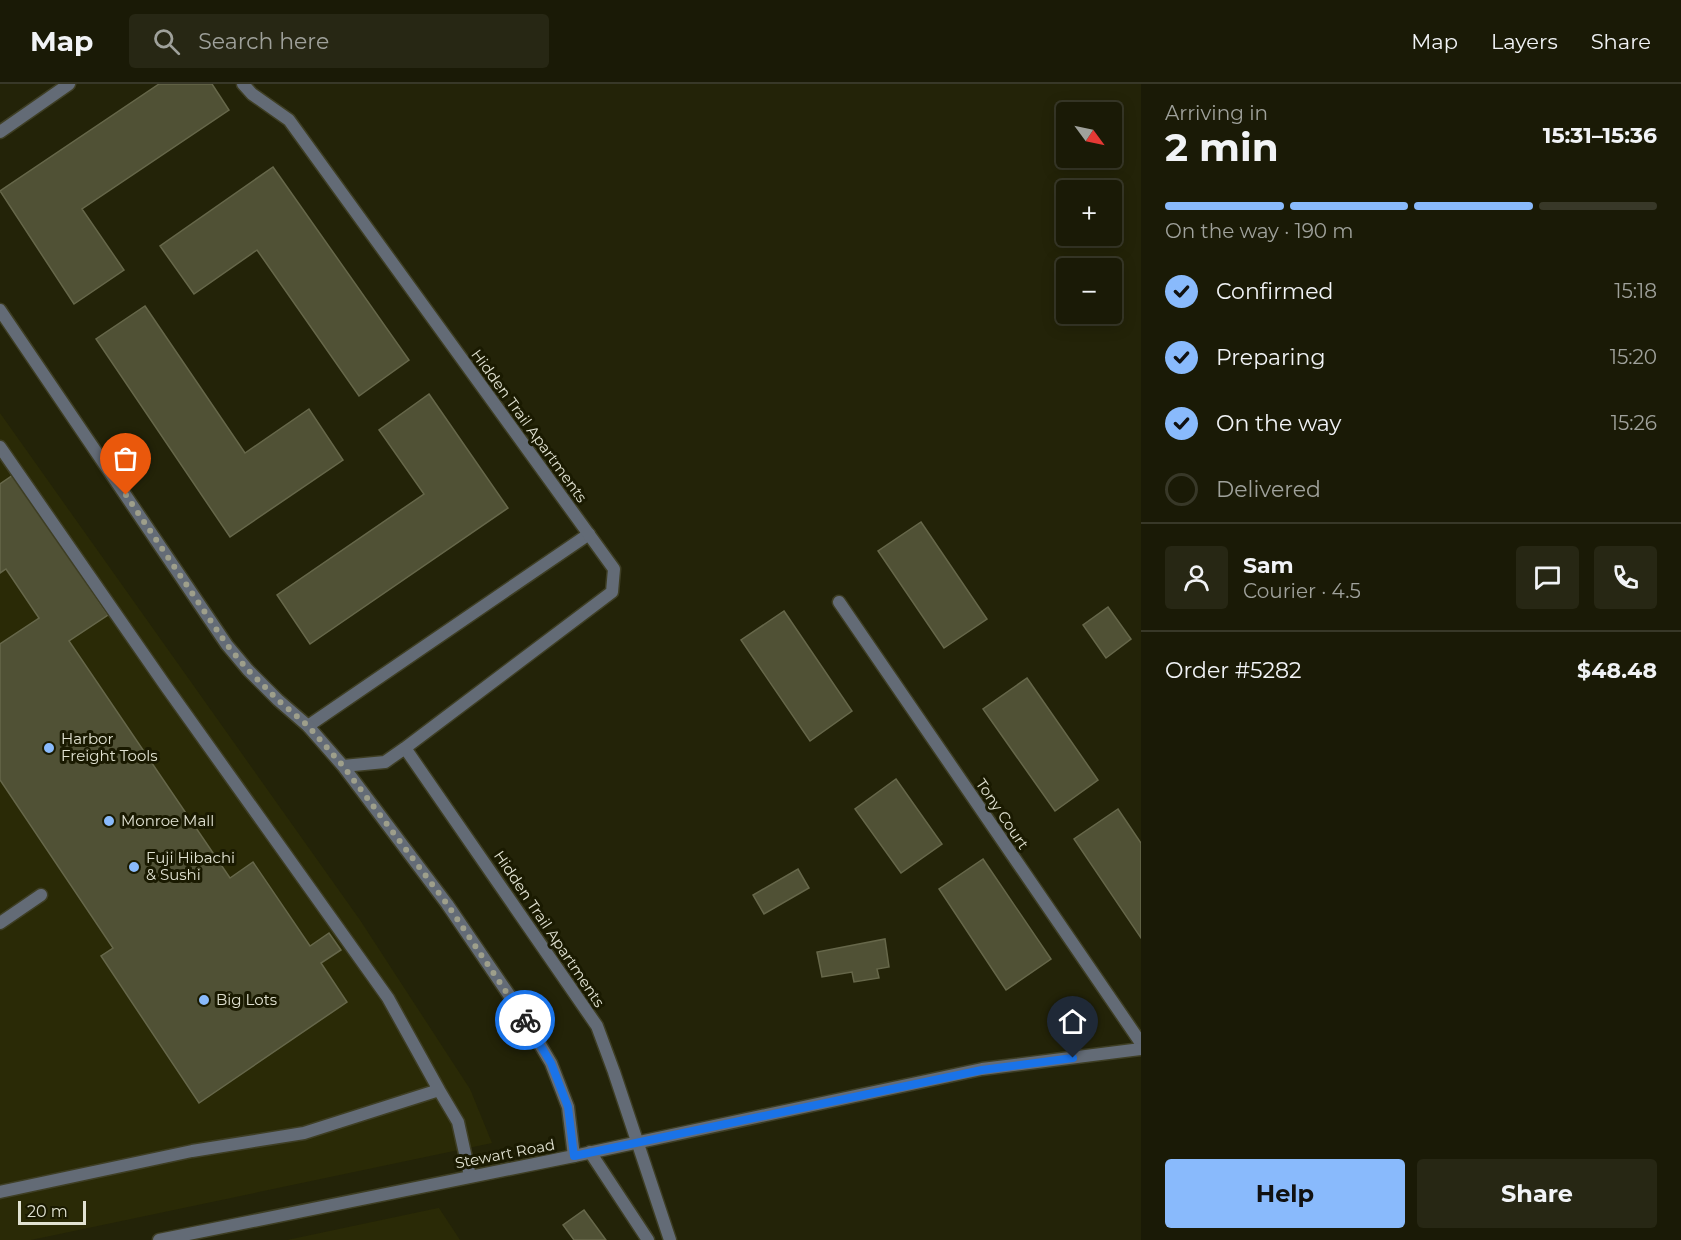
<!DOCTYPE html>
<meta charset="utf-8">
<style>
body{margin:0;font-family:Montserrat,sans-serif;background:#272714;color:#f1f3f6;height:100vh;display:flex;flex-direction:column;font-size:22px;white-space:nowrap}
*{box-sizing:border-box;margin:0}
p{font-size:20px;color:#9fa19b}
.icon{flex:none;width:33px;height:33px;fill:none;stroke:currentColor;stroke-width:2;stroke-linecap:round;stroke-linejoin:round}
.map{position:relative;flex:1;overflow:hidden}
.details{display:flex;flex-direction:column;background:#1a1a06;width:540px}
.details>*{flex:none}
.needle{width:39px;rotate:123deg}
.tools{position:absolute;left:1056px;top:18px;display:grid;gap:12px}
.tools a{display:grid;place-items:center;width:66px;height:66px;border-radius:6px;background:#1a1a06;box-shadow:0 3px 15px #0003,0 0 0 2px #383828;font-size:30px}
.scale{position:absolute;left:18px;bottom:15px;width:68px;box-sizing:border-box;padding-left:6px;border:3px solid #e1e2d2;border-top:0;font-size:16px;line-height:21px;white-space:nowrap;color:#e1e2d2;-webkit-text-stroke:4px #1a1a01;paint-order:stroke}
.pin{position:absolute;display:grid;place-items:center;width:51px;height:51px;color:#fff;margin:-62px -26px;border-radius:50% 50% 50% 0;rotate:-45deg;box-shadow:0 0 6px #0007}
.pin .icon{rotate:45deg}
.courier{position:absolute;display:grid;place-items:center;width:60px;height:60px;margin:-30px;border:4px solid #1a73e8;border-radius:50%;background:#fff;color:#222;box-shadow:0 2px 8px #0007}
.overview em{font-style:normal;font-weight:700}
.overview div{display:flex;flex-direction:column-reverse}
.overview{display:flex;align-items:center;justify-content:space-between;height:102px;padding:0 24px}
h1{font-size:39px;font-weight:700;line-height:45px}
.bar{display:grid;grid-template-columns:repeat(4,1fr);gap:9px 6px;align-content:center;height:72px;padding:0 24px}
.bar i{height:8px;border-radius:4px;background:#383828}
.bar .current{background:#89bafc}
.bar p{grid-column:span 4}
.line{display:flex;align-items:center;gap:15px;padding:0 24px;border-top:2px solid #383828}
.line div{flex:1}
.round{display:grid;place-items:center;flex:none;width:63px;height:63px;border-radius:6px;background:#272714}
ol{padding:0 24px;list-style:none}
li{display:flex;align-items:center;gap:18px;height:66px}
li p{margin-inline-start:auto}
li .icon{padding:6px;border-radius:50%;background:#89bafc;color:#111;stroke-width:4}
li:last-child{color:#9fa19b}
li i{width:33px;height:33px;border:3px solid #383828;border-radius:50%}
.primary-button{display:flex;gap:12px;margin-top:auto;padding:12px 24px}
.primary-button a{flex:1;height:69px;border-radius:6px;background:#89bafc;color:#111;font-size:24px;font-weight:700;line-height:69px;text-align:center}
.primary-button a+a{background:#272714;color:#f1f3f6}
header{display:flex;align-items:center;gap:36px;box-sizing:border-box;height:84px;padding:0 30px;background:#1a1a06;border-bottom:2px solid #383828}
header strong{font-size:28px}
nav{display:flex;gap:33px;margin-inline-start:auto;font-size:21px}
.search{width:420px;height:54px;background:#272714;display:flex;align-items:center;gap:15px;box-sizing:border-box;padding:0 21px;border-radius:6px;color:#9fa19b;font-size:22px}
main{display:flex;flex:1;min-height:0}
.map>svg:first-child{display:block}
.built{fill:#2a2a06}
.building{fill:#505135;stroke:#66674a;stroke-width:1.5}
.lines{fill:none;stroke-linecap:round;stroke-linejoin:round}
.service-casing{stroke:#3e3e24;stroke-width:15}
.minor-casing{stroke:#3e3e24;stroke-width:15}
.tertiary-casing{stroke:#3e3e24;stroke-width:15}
.service{stroke:#636b76;stroke-width:12}
.minor{stroke:#636b76;stroke-width:12}
.tertiary{stroke:#636b76;stroke-width:12}
.done{stroke:#9e9f8b;stroke-width:6;stroke-dasharray:0 10.8}
.route{stroke:#1a73e8;stroke-width:8}
.poi-dot{fill:#89bafc;stroke:#1a1a01;stroke-width:2}
.labels{text-anchor:middle;stroke-width:6;stroke-linejoin:round;paint-order:stroke}
.street-label{font-size:15px;fill:#e1e2d2;stroke:#1a1a01}
.poi-label{font-size:15px;fill:#e1e2d2;stroke:#1a1a01;text-anchor:start}
</style>
<header>
<strong>Map</strong>
<div class="search"><svg class="icon" aria-label="search" viewBox="0 0 24 24"><circle cx="10" cy="10" r="6"/><path d="M15 15l6 6"/></svg>Search here</div>
<nav><a>Map</a><a>Layers</a><a>Share</a></nav>
</header>
<main>
<div class="map">
<svg width="1141" height="1156" viewBox="0 0 1141 1156">
<rect width="100%" height="100%" fill="#232308"/>
<!-- built -->
<path class="built" d="M 0,329 L 360,836 L 470,1005 L 492,1059 L 31,1156 L 0,1156 Z
M 439,1124 L 460,1156 L 287,1156 L 438,1124 Z"/>
<!-- building -->
<path class="building" d="M 159,0 L 212,0 L 229,26 L 82,125 L 124,186 L 74,220 L 0,107 Z
M 273,83 L 409,276 L 359,312 L 257,166 L 194,210 L 160,162 Z
M 145,222 L 245,369 L 309,325 L 343,376 L 230,453 L 96,255 Z
M 429,310 L 508,424 L 310,560 L 277,511 L 424,410 L 379,346 Z
M 13,391 L 108,531 L 69,557 L 230,794 L 253,778 L 310,862 L 329,849 L 341,866 L 321,879 L 347,918 L 199,1019 L 101,872 L 113,864 L 0,696 L 0,560 L 39,534 L 6,485 L 0,489 L 0,400 Z
M 921,438 L 987,535 L 944,564 L 878,467 Z
M 1108,523 L 1131,555 L 1106,574 L 1083,541 Z
M 784,527 L 852,627 L 810,657 L 741,556 Z
M 1027,594 L 1098,696 L 1055,727 L 983,625 Z
M 896,695 L 942,760 L 901,789 L 855,725 Z
M 1118,725 L 1141,759 L 1141,854 L 1074,755 Z
M 983,775 L 1051,875 L 1006,906 L 939,805 Z
M 798,785 L 809,804 L 764,830 L 753,811 Z
M 885,855 L 889,883 L 877,885 L 879,894 L 854,898 L 852,888 L 822,893 L 817,868 Z
M 584,1126 L 606,1156 L 574,1156 L 563,1141 Z"/>
<g class="lines">
<!-- service casing -->
<g class="service-casing">
<path id="service" d="M 0,363 L 165,601 L 388,914 L 439,1006
M 308,642 L 589,450
M 0,839 L 41,811
M 0,1108 L 192,1067 L 304,1049 L 439,1006 L 458,1038 L 470,1092"/>
</g>
<!-- minor casing -->
<g class="minor-casing">
<path id="minor" d="M 243,0 L 252,10 L 289,36 L 614,485 L 612,508 L 405,664 L 385,678 L 343,682
M 0,48 L 69,0
M 0,226 L 227,561 L 248,586 L 278,616 L 308,642 L 343,682 L 447,820 L 520,927 L 551,979 L 568,1023 L 574,1072
M 839,518 L 1141,959
M 405,664 L 597,942 L 614,988 L 670,1156
M 590,1068 L 648,1156"/>
</g>
<!-- tertiary casing -->
<g class="tertiary-casing">
<path id="tertiary" d="M 159,1156 L 574,1072 L 982,985 L 1141,965"/>
</g>
<!-- service -->
<use href="#service" class="service"/>
<!-- minor -->
<use href="#minor" class="minor"/>
<!-- tertiary -->
<use href="#tertiary" class="tertiary"/>
</g>
<g class="lines">
<!-- done -->
<path class="done" d="M 126,411 L 227,561 L 248,586 L 278,616 L 308,642 L 343,682 L 447,820 L 525,936"/>
<!-- route -->
<path class="route" d="M 525,936 L 551,979 L 568,1023 L 574,1072 L 982,986 L 1073,974"/>
</g>
<!-- markers -->
<g class="poi-dot">
<circle cx="49" cy="664" r="6"/>
<circle cx="109" cy="737" r="6"/>
<circle cx="134" cy="783" r="6"/>
<circle cx="204" cy="916" r="6"/>
</g>
<g class="labels">
<!-- street labels -->
<g class="street-label">
<text transform="translate(529 342) rotate(54)" y="5">Hidden Trail Apartments</text>
<text transform="translate(1002 730) rotate(56)" y="5">Tony Court</text>
<text transform="translate(549 845) rotate(56)" y="5">Hidden Trail Apartments</text>
<text transform="translate(505 1070) rotate(-11)" y="5">Stewart Road</text>
</g>
<!-- poi labels -->
<g class="poi-label">
<text x="61" y="660">Harbor<tspan x="61" dy="17">Freight Tools</tspan></text>
<text x="121" y="742">Monroe Mall</text>
<text x="146" y="779">Fuji Hibachi<tspan x="146" dy="17">&amp; Sushi</tspan></text>
<text x="216" y="921">Big Lots</text>
</g>
</g>
</svg>
<div class="tools">
<a><svg class="needle" viewBox="-14 -14 28 28"><path d="M0-13l5 13h-10z" fill="#e53935"/><path d="M0 13l5-13h-10z" fill="#9fa19b"/></svg></a>
<a>+</a>
<a>−</a>
</div>
<div class="scale">20 m</div>
<div class="pin" style="left:126px;top:411px;background:#ea580c"><svg class="icon" aria-label="bag" viewBox="0 0 24 24"><path d="M5 8h14l-1 12H6zM9 8a3 3 0 0 1 6 0"/></svg></div>
<div class="pin" style="left:1073px;top:974px;background:#1f2937"><svg class="icon" aria-label="home" viewBox="0 0 24 24"><path d="M3 11l9-7 9 7M6 9v11h12V9"/></svg></div>
<div class="courier" style="left:525px;top:936px"><svg class="icon" aria-label="bike" viewBox="0 0 24 24"><circle cx="6" cy="16" r="4"/><circle cx="18" cy="16" r="4"/><path d="M6 16l4-8h5l3 8M10 8l3 8H6M13 5h3"/></svg></div>
</div>
<section class="details">
<div class="overview"><div><h1>2 min</h1><p>Arriving in</p></div><em>15:31–15:36</em></div>
<div class="bar"><i class="current"></i><i class="current"></i><i class="current"></i><i></i><p>On the way · 190 m</p></div>
<ol>
<li><svg class="icon" aria-label="check" viewBox="0 0 24 24"><path d="M5 12l5 5 9-10"/></svg>Confirmed<p>15:18</p></li>
<li><svg class="icon" aria-label="check" viewBox="0 0 24 24"><path d="M5 12l5 5 9-10"/></svg>Preparing<p>15:20</p></li>
<li><svg class="icon" aria-label="check" viewBox="0 0 24 24"><path d="M5 12l5 5 9-10"/></svg>On the way<p>15:26</p></li>
<li><i></i>Delivered</li>
</ol>
<div class="line" style="height:108px"><a class="round"><svg class="icon" aria-label="person" viewBox="0 0 24 24"><circle cx="12" cy="8" r="4"/><path d="M4 21q1-7 8-7t8 7"/></svg></a><div><b>Sam</b><p>Courier · 4.5</p></div><a class="round"><svg class="icon" aria-label="chat" viewBox="0 0 24 24"><path d="M4 5h16v11H9l-5 4z"/></svg></a><a class="round"><svg class="icon" aria-label="phone" viewBox="0 0 24 24"><path d="M5 4h4l2 5-3 2q2 4 5 5l2-3 5 2v4C11 20 4 13 5 4z"/></svg></a></div>
<div class="line" style="height:78px"><div>Order #5282</div><b>$48.48</b></div>
<div class="primary-button"><a>Help</a><a>Share</a></div>
</section>
</main>
